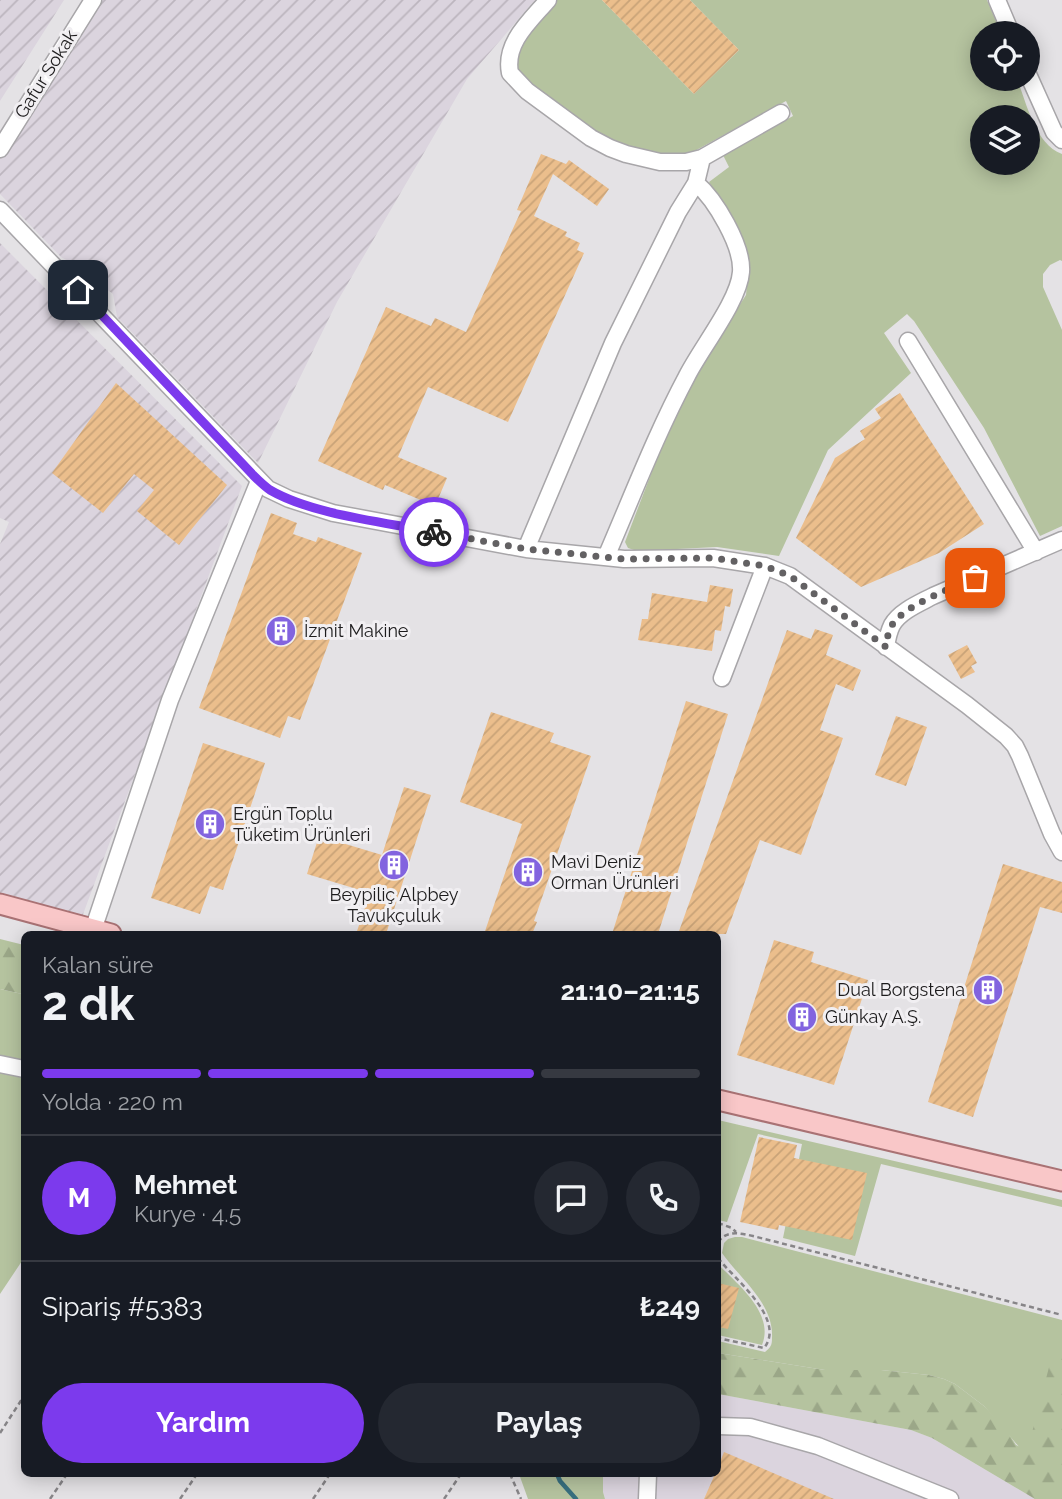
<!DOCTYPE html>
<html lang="tr">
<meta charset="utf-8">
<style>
body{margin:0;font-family:Raleway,sans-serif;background:#242831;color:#f1f3f6;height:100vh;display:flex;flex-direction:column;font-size:26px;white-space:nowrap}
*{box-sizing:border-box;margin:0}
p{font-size:23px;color:#9ea1a6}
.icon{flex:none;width:38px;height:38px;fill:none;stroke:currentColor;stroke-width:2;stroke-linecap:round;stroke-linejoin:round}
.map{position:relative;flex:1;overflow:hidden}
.side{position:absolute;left:21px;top:931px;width:700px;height:546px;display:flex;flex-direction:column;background:#171b24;border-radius:10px;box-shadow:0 4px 18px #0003}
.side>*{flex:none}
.tools{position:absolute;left:970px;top:21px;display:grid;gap:14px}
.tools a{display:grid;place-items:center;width:70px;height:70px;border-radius:50%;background:#171b24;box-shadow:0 4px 18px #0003;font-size:35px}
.pin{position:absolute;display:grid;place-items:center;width:60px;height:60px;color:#fff;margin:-30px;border-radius:14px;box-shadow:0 4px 10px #0006}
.courier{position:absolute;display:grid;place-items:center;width:70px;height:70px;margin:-35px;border:5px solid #7c3aed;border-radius:50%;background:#fff;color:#222;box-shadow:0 2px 9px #0007}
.head em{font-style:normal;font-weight:700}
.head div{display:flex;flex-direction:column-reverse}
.head{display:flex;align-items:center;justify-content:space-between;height:119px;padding:0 21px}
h1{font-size:46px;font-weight:700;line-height:52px}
.bar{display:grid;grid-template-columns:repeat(4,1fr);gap:10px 7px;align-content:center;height:84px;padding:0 21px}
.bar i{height:9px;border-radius:5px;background:#363941}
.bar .current{background:#7c3aed}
.bar p{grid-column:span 4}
.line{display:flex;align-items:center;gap:18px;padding:0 21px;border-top:2px solid #363941}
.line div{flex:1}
.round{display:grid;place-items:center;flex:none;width:74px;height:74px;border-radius:37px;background:#242831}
.button{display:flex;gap:14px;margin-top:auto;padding:14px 21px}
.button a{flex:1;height:80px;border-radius:42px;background:#7c3aed;color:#fff;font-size:28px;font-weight:700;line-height:80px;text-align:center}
.button a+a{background:#242831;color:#f1f3f6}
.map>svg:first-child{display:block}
.built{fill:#dbd4de}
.industrial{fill:url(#industrial-furrows)}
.grass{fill:#b5c39f;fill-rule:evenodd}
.forest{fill:url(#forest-firs)}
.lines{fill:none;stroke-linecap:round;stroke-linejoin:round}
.stream{stroke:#386f7f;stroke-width:4.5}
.building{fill:url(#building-hatch)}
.minor-casing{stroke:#a8a6a9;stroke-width:19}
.major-casing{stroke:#a97274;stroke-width:23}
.path{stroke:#878588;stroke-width:2.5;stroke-dasharray:5 3.5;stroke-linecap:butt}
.minor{stroke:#fff;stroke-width:16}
.major{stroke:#f9c7c8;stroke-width:19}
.done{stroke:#636163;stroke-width:7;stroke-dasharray:0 12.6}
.route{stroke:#7c3aed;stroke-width:9}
.labels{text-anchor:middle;stroke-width:6;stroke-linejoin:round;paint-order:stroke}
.street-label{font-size:18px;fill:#1d1c1d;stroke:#f1eff2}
.poi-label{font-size:18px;fill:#1d1c1d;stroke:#f1eff2;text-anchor:start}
</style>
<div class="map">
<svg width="1062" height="1499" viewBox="0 0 1062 1499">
<defs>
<pattern id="industrial-furrows" width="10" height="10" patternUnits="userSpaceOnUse" patternTransform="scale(1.75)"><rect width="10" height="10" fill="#dbd4de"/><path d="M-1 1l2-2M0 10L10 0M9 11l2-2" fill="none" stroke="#bcb5be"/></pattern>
<pattern id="forest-firs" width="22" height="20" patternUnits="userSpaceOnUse" patternTransform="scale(1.75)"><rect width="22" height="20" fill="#b5c39f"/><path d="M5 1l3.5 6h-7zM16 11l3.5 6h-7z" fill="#9ba788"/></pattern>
<pattern id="building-hatch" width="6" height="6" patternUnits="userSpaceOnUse" patternTransform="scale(1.75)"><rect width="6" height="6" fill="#ebbe8c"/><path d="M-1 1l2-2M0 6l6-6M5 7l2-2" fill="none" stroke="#c9a378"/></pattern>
</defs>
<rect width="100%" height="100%" fill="#e4e2e5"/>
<!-- built -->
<path class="built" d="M 718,1394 L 911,1430 L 932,1438 L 1035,1499 L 605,1499 L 603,1492 L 603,1474 L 718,1474 Z"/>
<!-- industrial -->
<path class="industrial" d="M 0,0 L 64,0 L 0,101 Z
M 99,0 L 535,0 L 467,79 L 337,302 L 258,463 L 117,317 L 113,294 L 75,265 L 61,257 L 0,194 L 0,156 Z
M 0,243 L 242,486 L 82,917 L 0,894 L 0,544 L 9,522 L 0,518 Z"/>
<!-- grass -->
<path class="grass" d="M 552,0 L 602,0 L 694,94 L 739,50 L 690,0 L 987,0 L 1001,33 L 982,33 L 982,79 L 1017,79 C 1027,104 1035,144 1062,154 L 1062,261 L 1060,260 L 1050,265 L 1043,274 L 1043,287 L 1062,330 L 1062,526 L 1040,536 L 984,428 L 914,321 L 907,314 L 884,333 L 911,373 L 828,450 L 779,556 L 717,547 L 637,551 L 628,548 L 625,542 L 680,398 L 746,295 L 749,263 L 728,212 L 709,182 L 729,167 L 723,155 L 793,116 L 786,101 L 691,153 L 664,156 L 632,151 L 593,134 L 518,78 L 514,50 ZM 982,117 L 1027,117 L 1027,163 L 982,163 Z
M 0,989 L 22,994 L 24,997 L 24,1066 L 0,1061 Z
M 0,1068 L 24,1074 L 24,1258 L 0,1294 Z
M 718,1120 L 1062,1200 L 1062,1207 L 881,1164 L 855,1256 L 783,1238 L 802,1144 L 758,1134 L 727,1222 L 718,1220 Z
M 735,1237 L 742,1237 L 1062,1320 L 1062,1468 L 1023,1448 L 1020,1448 L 984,1406 L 955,1384 L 944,1379 L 929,1375 L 881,1370 L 825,1370 L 718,1353 L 718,1341 L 765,1352 C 771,1347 772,1345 772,1338 C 774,1303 740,1279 722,1253 L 724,1243 L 728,1239 Z
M 718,1264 C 737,1284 775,1313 762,1345 L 718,1335 Z
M 519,1474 L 603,1474 L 603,1492 L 605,1499 L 528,1499 Z"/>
<!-- forest -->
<path class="forest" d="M 0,939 L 24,945 L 24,997 L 22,994 L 0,989 Z
M 1060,1325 L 1062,1325 L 1062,1499 L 1035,1499 L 932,1438 L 911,1430 L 718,1394 L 718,1353 L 825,1370 L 881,1370 L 929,1375 L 944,1379 L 955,1384 L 984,1406 L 1005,1428 L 1016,1445 L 1023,1448 L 1029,1444 Z"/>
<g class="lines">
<!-- stream -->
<path class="stream" d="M 557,1474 L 560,1481 L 576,1499"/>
</g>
<!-- building -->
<path class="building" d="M 602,0 L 690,0 L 739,50 L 694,94 Z
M 541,154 L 566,164 L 569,160 L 609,189 L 597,206 L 553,174 L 534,216 L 567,232 L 565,236 L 580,243 L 577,250 L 584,253 L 508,422 L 428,387 L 398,457 L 447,478 L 435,506 L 385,485 L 383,490 L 318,461 L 386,307 L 431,326 L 435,318 L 466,332 L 521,211 L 517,210 Z
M 116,383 L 227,485 L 179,545 L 137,511 L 154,490 L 134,474 L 103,513 L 52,473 Z
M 900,393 L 984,524 L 939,553 L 861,587 L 796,538 L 835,458 L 865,439 L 860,431 L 881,418 L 875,409 Z
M 271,513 L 297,523 L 293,534 L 316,542 L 318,537 L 362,553 L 300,720 L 288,716 L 280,738 L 199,708 Z
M 710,585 L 733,589 L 730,607 L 725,606 L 721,631 L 715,630 L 712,651 L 638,640 L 642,619 L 648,619 L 652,593 L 707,602 Z
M 815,629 L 833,635 L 826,655 L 861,670 L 853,691 L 836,684 L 820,730 L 843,738 L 801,855 L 760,840 L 726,934 L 678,934 L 787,630 L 811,639 Z
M 967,645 L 977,663 L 971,666 L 975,672 L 961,679 L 948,655 Z
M 686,701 L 728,714 L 658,934 L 612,934 Z
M 491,712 L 554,733 L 550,742 L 591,756 L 534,921 L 537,922 L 532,934 L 484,934 L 522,824 L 460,802 Z
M 896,716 L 927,727 L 906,786 L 875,775 Z
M 203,743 L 265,763 L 223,890 L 210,886 L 200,914 L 151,898 Z
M 404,787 L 431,795 L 386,934 L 356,934 L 370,893 L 307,874 L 319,836 L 382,855 Z
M 1003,864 L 1062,882 L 1062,913 L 1040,907 L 973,1117 L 928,1102 Z
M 774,940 L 814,952 L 811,962 L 868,980 L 834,1085 L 737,1055 Z
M 759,1137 L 797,1145 L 794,1158 L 867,1173 L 852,1240 L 779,1225 L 778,1230 L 740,1222 Z
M 718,1283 L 739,1288 L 728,1329 L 718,1327 Z
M 724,1452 L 834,1499 L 704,1499 L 715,1474 L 718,1474 L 718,1467 Z"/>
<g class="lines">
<!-- minor casing -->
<g class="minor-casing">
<path id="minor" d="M 548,0 C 530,21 504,43 510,73 L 527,91 L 591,138 L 610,148 L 626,154 L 660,162 L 686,162 L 702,158 L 781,113
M 997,0 L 1011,33
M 1027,72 L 1054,132 L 1062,140
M 0,149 L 93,0
M 0,210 L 268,489 L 289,499 L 333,513 L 526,549 L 624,559 L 713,558 L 765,566 L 790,576 L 967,705 L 1006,736 L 1015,746 L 1020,756 L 1052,834 L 1062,852
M 908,341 L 1036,552
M 526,549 L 613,343 L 678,212 L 696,183 L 702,158
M 606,557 C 632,497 656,434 687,376 C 701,348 739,301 741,272 C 743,246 715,199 696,183
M 886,647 C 887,640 889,631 892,625 C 900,611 920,603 933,596 L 1062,540
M 722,678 L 765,566
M 93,930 L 170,700 L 259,481
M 0,1064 L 24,1069
M 718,1426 L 750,1427 L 818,1446 L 950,1499
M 647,1499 L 648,1474"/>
</g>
<!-- major casing -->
<g class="major-casing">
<path id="major" d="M 0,904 L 111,934
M 718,1100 L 1062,1181"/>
</g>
<!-- path -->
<path class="path" d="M 718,1223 L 732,1228 L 736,1232
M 718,1242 C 727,1230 739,1233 753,1236 L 1062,1315
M 718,1258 C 733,1278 787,1319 764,1348 L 718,1338
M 0,1433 L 24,1396
M 510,1474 L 521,1499
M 50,1499 L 67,1474
M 180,1499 L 197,1474
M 313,1499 L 330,1474
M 444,1499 L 461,1474"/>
<!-- minor -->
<use href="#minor" class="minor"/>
<!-- major -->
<use href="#major" class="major"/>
</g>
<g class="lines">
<!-- done -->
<path class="done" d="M 434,532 L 526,549 L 624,559 L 713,558 L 765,566 L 790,576 L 886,647 C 887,640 888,631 892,625 C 903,606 954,587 975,578"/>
<!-- route -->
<path class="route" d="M 78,290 L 253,475 C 258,480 264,486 270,490 C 313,515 384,522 434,532"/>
</g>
<!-- icons -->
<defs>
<g id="building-disc" transform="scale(1.575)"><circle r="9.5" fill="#8264df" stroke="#f1eff2"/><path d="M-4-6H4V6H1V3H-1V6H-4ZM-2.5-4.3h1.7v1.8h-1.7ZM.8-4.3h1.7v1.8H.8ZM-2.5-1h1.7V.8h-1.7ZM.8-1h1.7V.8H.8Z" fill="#fff"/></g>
</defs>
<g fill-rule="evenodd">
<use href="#building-disc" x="281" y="631"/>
<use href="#building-disc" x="210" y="824"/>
<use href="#building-disc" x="394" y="865"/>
<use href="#building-disc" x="528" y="872"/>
<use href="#building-disc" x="988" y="990"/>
<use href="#building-disc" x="802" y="1017"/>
</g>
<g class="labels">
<!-- street labels -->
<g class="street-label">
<text transform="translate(46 74) rotate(-58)" y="6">Gafur Sokak</text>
</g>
<!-- poi labels -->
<g class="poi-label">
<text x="304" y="637">İzmit Makine</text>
<text x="233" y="820">Ergün Toplu<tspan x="233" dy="21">Tüketim Ürünleri</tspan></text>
<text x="551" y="868">Mavi Deniz<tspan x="551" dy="21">Orman Ürünleri</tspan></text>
<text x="394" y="901" text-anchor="middle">Beypiliç Alpbey<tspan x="394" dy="21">Tavukçuluk</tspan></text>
<text x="965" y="996" text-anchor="end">Dual Borgstena</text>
<text x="825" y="1023">Günkay A.Ş.</text>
</g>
</g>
</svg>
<div class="tools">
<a><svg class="icon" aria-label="locate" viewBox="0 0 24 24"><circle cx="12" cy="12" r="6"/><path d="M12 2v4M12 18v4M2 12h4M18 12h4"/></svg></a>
<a><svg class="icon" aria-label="layers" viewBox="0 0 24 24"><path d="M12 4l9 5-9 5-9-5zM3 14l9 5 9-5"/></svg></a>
</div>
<div class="pin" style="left:975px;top:578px;background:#ea580c"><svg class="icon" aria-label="bag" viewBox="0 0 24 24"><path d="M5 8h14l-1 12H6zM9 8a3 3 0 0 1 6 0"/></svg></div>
<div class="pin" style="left:78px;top:290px;background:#1f2937"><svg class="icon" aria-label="home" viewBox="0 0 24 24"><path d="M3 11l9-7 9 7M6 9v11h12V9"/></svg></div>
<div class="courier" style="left:434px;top:532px"><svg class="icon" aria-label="bike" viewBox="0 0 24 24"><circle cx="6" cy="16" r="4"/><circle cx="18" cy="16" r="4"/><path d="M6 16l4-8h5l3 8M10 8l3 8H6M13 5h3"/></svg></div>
<section class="side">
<div class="head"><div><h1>2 dk</h1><p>Kalan süre</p></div><em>21:10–21:15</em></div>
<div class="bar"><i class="current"></i><i class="current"></i><i class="current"></i><i></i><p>Yolda · 220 m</p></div>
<div class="line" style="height:126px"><b class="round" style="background:#7c3aed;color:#fff">M</b><div><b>Mehmet</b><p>Kurye · 4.5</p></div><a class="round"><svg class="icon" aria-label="chat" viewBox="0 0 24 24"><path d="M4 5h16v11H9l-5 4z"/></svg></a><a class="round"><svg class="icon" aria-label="phone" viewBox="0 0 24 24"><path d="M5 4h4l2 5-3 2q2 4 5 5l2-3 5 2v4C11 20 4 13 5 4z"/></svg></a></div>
<div class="line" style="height:91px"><div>Sipariş #5383</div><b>₺249</b></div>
<div class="button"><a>Yardım</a><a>Paylaş</a></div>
</section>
</div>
